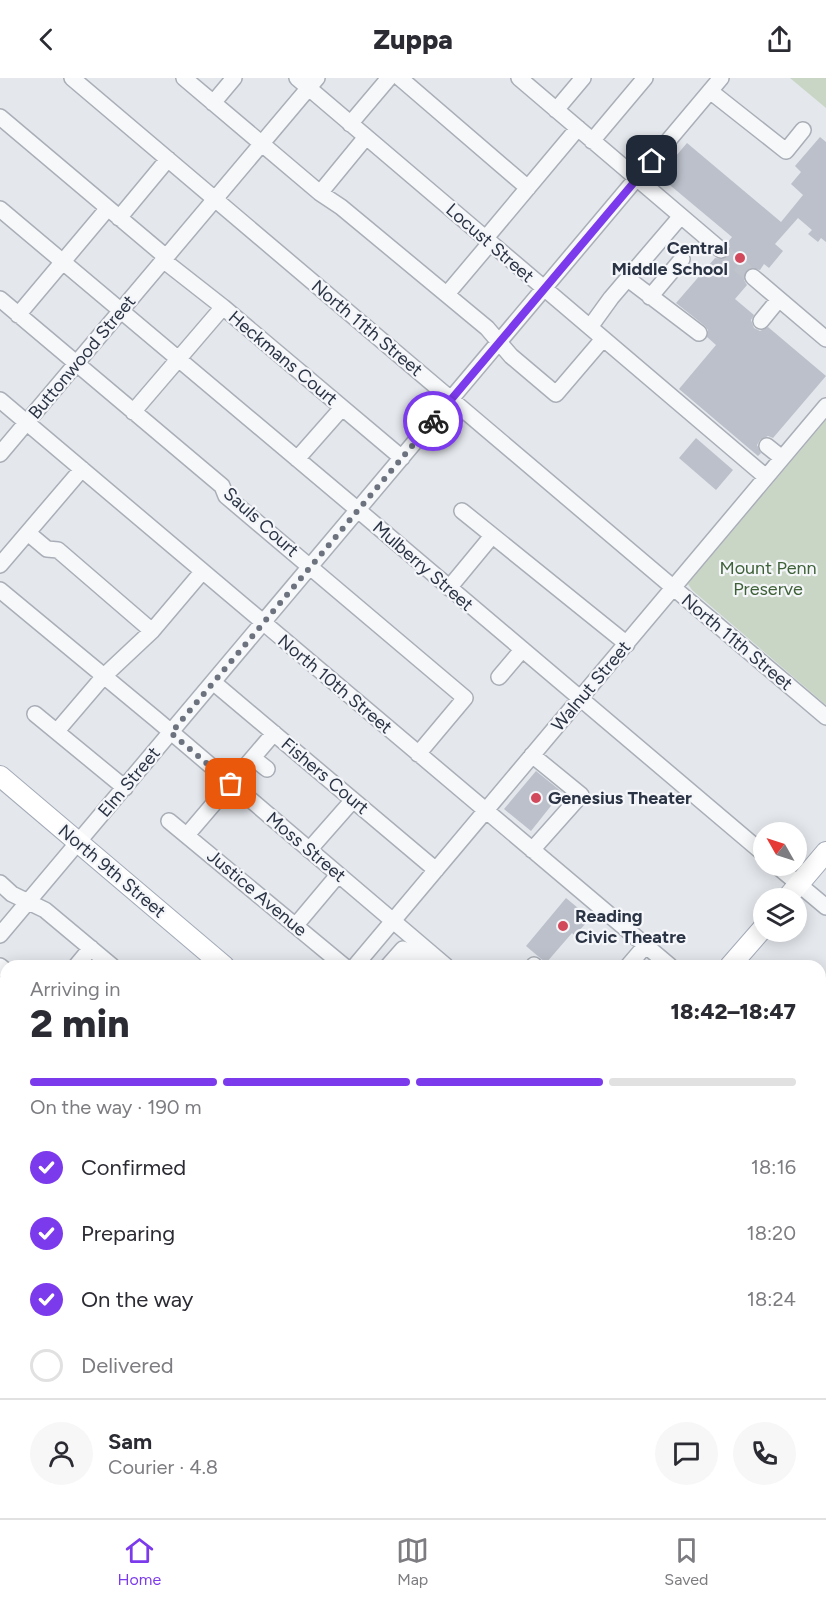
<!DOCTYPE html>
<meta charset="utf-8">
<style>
body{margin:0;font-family:Figtree,sans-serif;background:#f7f7f7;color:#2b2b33;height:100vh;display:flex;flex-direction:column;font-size:22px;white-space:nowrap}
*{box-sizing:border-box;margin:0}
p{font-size:20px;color:#7c7c81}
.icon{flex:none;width:33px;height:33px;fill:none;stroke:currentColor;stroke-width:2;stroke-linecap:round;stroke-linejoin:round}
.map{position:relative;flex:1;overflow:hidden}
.drawer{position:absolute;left:0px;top:882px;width:826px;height:558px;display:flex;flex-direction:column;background:#fff;border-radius:18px 18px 0 0;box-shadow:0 3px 15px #0003}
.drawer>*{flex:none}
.needle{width:39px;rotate:309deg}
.buttons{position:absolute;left:753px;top:744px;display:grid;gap:12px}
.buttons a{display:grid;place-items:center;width:54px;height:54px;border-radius:50%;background:#fff;box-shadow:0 3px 15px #0003;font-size:30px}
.pin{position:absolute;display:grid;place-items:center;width:51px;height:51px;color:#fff;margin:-26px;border-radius:12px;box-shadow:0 3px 9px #0006}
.courier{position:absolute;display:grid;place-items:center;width:60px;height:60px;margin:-30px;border:4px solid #7c3aed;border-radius:50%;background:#fff;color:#222;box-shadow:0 2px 8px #0007}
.headline em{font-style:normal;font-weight:800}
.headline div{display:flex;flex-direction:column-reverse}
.headline{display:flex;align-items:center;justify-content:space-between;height:102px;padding:0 30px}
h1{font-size:39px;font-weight:800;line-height:45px}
.bar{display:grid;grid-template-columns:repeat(4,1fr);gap:9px 6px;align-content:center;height:72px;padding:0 30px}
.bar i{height:8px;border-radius:4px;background:#e1e1e2}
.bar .current{background:#7c3aed}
.bar p{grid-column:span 4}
.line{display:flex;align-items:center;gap:15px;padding:0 30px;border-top:2px solid #e1e1e2}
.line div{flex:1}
.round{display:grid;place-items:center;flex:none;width:63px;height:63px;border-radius:32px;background:#f7f7f7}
ol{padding:0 30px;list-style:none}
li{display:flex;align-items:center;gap:18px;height:66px}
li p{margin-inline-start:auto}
li .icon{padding:6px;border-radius:50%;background:#7c3aed;color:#fff;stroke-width:4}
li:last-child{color:#7c7c81}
li i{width:33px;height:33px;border:3px solid #e1e1e2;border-radius:50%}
header{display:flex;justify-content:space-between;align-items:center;height:78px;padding:0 30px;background:#fff;font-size:27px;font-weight:800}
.dock{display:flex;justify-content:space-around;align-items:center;height:84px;border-top:2px solid #e1e1e2;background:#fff;font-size:16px;color:#7c7c81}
.dock a{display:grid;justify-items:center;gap:3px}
.dock .current{color:#7c3aed}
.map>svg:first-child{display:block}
.green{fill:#c9d6c5}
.building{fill:#bbc0ca}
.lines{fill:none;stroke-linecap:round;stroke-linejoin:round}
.minor-tunnel{stroke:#bfc3cb;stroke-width:15;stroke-dasharray:15 8;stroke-linecap:butt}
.minor-casing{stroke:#a9aeb7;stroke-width:18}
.major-casing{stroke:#a3abb8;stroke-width:22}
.minor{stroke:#f7f8fa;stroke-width:15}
.major{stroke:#fff;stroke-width:20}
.done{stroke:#6c737f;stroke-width:6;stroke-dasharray:0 10.8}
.route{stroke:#7c3aed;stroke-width:8}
.poi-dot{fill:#d1495b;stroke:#f4f6f9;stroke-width:2}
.labels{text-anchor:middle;stroke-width:4.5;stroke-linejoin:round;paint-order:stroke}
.street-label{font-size:18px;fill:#2b3445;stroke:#f4f6f9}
.poi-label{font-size:18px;font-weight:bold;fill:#2b3445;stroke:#f4f6f9;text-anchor:start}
.park-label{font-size:18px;fill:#3f6138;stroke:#f4f6f9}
</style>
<header><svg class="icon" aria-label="back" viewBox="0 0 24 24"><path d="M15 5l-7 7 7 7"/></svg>Zuppa<svg class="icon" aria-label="share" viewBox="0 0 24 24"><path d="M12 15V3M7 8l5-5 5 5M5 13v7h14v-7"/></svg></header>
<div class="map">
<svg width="826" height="1440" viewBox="0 0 826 1440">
<rect width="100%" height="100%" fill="#e4e7ec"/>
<!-- green -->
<path class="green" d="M 790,0 L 826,0 L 826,30 Z
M 826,342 L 826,627 L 692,512 L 688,506 Z"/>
<!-- building -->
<path class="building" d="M 820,59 L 826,64 L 826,164 L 821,160 L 818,164 L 808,156 L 812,152 L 798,140 L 775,166 L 783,173 L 769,190 L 764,186 L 760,192 L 750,190 L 745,193 L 744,202 L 747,207 L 735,221 L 754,237 L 751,242 L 754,250 L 760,253 L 768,249 L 826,298 L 773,360 L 768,358 L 760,362 L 757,367 L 761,375 L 758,378 L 679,311 L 716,267 L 707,259 L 708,252 L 705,248 L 676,225 L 715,180 L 724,181 L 729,178 L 730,169 L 727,165 L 732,159 L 659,98 L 687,65 L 781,144 L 803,117 L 791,106 L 801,94 L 795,88 Z
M 696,360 L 733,392 L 716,412 L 679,380 Z
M 536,693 L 562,714 L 531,753 L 504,731 Z
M 566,820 L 590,840 L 575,858 L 572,855 L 546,885 L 526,868 Z"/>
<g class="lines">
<!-- minor-tunnel -->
<path class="minor-tunnel" d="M 721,172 L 753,199"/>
<!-- minor casing -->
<g class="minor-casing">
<path id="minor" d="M 72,0 L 826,639
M 184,0 L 320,115 L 341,129 L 487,250 L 511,278 L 556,316 L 603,261
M 297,0 L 766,399
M 400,0 L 528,110
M 519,0 L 721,172
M 710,13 L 786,73 L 803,52
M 213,25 L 234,0
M 556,32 L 583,0
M 0,39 L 166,179
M 350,46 L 389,0
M 592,63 L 645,0
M 320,115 L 366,59
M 0,131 L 358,432 L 764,776
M 119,140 L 168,81
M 485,161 L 578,50
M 163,182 L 223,229 L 402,380
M 753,199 L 826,261
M 628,201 L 699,255
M 447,216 L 490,165
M 650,219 L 682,181
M 0,221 L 222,408 L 226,418 L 465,620 L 418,676
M 18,237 L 108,130
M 761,243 L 779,221
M 590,249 L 611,220 L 681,138
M 0,322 L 670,888
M 133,334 L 223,229
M 767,368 L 782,380
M 0,376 L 317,0
M 297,381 L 342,330
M 462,433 L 627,566
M 28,455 L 47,471 L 58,472 L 152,553
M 0,487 L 82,391
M 449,510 L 492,458
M 0,512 L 157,642 L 446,888
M 499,599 L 522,572
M 213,604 L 436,792
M 35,636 L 125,710
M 57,653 L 104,598 L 152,553 L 202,494
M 253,680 L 267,691
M 169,743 L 344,888
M 187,757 L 274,655
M 309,772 L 353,722
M 532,772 L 581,717 L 532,677
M 777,788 L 826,829
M 0,805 L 12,816 L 45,832 L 112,888
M 296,847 L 338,797
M 0,857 L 721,0
M 0,888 L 6,893
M 76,888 L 91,870
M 355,888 L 826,328
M 388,888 L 403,871 L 424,888
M 534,888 L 534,887
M 628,888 L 646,867
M 0,969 L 6,974
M 820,1012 L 826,1006
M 0,1052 L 6,1045
M 0,1178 L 6,1194
M 0,1209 L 6,1211
M 0,1267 L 6,1272
M 0,1306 L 6,1299
M 196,1434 L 203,1440
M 804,1434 L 811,1440
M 449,1440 L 454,1434
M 561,1440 L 566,1434"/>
</g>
<!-- major casing -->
<g class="major-casing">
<path id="major" d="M 0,698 L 224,888
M 787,820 L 826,774
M 730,888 L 764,849
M 0,1077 L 6,1082
M 820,1278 L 826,1271
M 820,1393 L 826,1397
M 423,1434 L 430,1440
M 265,1440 L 270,1434
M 684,1440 L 689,1434"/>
</g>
<!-- minor -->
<use href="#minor" class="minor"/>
<!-- major -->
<use href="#major" class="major"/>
</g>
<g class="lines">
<!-- done -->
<path class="done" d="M 231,706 L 171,655 L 433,343"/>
<!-- route -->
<path class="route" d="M 433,343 L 652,83"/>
</g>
<!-- markers -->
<g class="poi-dot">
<circle cx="740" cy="180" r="6"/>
<circle cx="536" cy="720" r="6"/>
<circle cx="563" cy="848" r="6"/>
</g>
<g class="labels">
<!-- street labels -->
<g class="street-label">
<text transform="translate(490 165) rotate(41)" y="6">Locust Street</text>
<text transform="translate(367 250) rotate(40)" y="6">North 11th Street</text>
<text transform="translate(82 279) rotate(-50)" y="6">Buttonwood Street</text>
<text transform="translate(283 280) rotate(40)" y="6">Heckmans Court</text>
<text transform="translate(261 444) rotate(42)" y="6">Sauls Court</text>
<text transform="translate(423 488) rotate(41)" y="6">Mulberry Street</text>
<text transform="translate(737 564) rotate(40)" y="6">North 11th Street</text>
<text transform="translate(335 606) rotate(40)" y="6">North 10th Street</text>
<text transform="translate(591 608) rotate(-50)" y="6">Walnut Street</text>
<text transform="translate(325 698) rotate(40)" y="6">Fishers Court</text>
<text transform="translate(129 704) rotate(-50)" y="6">Elm Street</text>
<text transform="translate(306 769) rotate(40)" y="6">Moss Street</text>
<text transform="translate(112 793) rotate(40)" y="6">North 9th Street</text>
<text transform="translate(257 815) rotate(40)" y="6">Justice Avenue</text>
</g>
<!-- poi labels -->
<g class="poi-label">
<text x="728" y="176" text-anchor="end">Central<tspan x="728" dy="21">Middle School</tspan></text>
<text x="548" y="726">Genesius Theater</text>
<text x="575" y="844">Reading<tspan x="575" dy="21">Civic Theatre</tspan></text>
</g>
<!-- park labels -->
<g class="park-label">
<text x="768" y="496">Mount Penn<tspan x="768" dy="21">Preserve</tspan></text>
</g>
</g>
</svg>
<div class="buttons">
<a><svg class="needle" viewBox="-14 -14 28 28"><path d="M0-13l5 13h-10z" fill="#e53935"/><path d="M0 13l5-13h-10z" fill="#7c7c81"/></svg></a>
<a><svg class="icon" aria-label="layers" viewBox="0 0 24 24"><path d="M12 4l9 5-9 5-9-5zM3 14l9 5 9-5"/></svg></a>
</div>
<div class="pin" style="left:231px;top:706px;background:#ea580c"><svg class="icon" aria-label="bag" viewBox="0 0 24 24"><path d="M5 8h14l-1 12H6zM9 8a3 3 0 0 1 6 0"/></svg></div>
<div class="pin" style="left:652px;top:83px;background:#1f2937"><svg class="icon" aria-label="home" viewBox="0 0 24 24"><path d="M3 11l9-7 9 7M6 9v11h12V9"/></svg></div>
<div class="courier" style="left:433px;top:343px"><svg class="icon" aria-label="bike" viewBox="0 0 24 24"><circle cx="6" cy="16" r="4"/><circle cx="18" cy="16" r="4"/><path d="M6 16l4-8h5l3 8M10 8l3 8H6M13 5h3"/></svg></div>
<section class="drawer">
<div class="headline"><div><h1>2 min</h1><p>Arriving in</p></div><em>18:42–18:47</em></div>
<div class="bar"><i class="current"></i><i class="current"></i><i class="current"></i><i></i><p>On the way · 190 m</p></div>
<ol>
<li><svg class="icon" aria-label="check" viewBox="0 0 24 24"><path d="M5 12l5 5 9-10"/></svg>Confirmed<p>18:16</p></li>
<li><svg class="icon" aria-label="check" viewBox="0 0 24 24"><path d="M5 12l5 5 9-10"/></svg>Preparing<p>18:20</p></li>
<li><svg class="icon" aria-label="check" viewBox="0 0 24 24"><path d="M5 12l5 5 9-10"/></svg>On the way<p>18:24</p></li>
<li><i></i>Delivered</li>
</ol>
<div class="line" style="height:108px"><a class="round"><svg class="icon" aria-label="person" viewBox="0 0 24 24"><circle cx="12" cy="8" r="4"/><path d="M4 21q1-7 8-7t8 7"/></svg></a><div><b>Sam</b><p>Courier · 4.8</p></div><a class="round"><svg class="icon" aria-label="chat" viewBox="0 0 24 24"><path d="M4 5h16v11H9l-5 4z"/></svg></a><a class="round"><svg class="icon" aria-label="phone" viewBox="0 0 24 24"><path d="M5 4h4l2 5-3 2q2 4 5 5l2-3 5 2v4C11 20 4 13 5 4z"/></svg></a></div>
</section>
</div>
<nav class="dock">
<a class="current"><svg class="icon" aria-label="home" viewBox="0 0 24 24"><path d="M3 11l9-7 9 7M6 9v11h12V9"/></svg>Home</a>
<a><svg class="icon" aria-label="map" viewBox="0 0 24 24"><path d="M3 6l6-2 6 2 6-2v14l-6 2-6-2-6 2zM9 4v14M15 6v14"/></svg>Map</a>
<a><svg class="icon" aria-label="saved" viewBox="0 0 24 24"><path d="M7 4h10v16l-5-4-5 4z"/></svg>Saved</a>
</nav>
